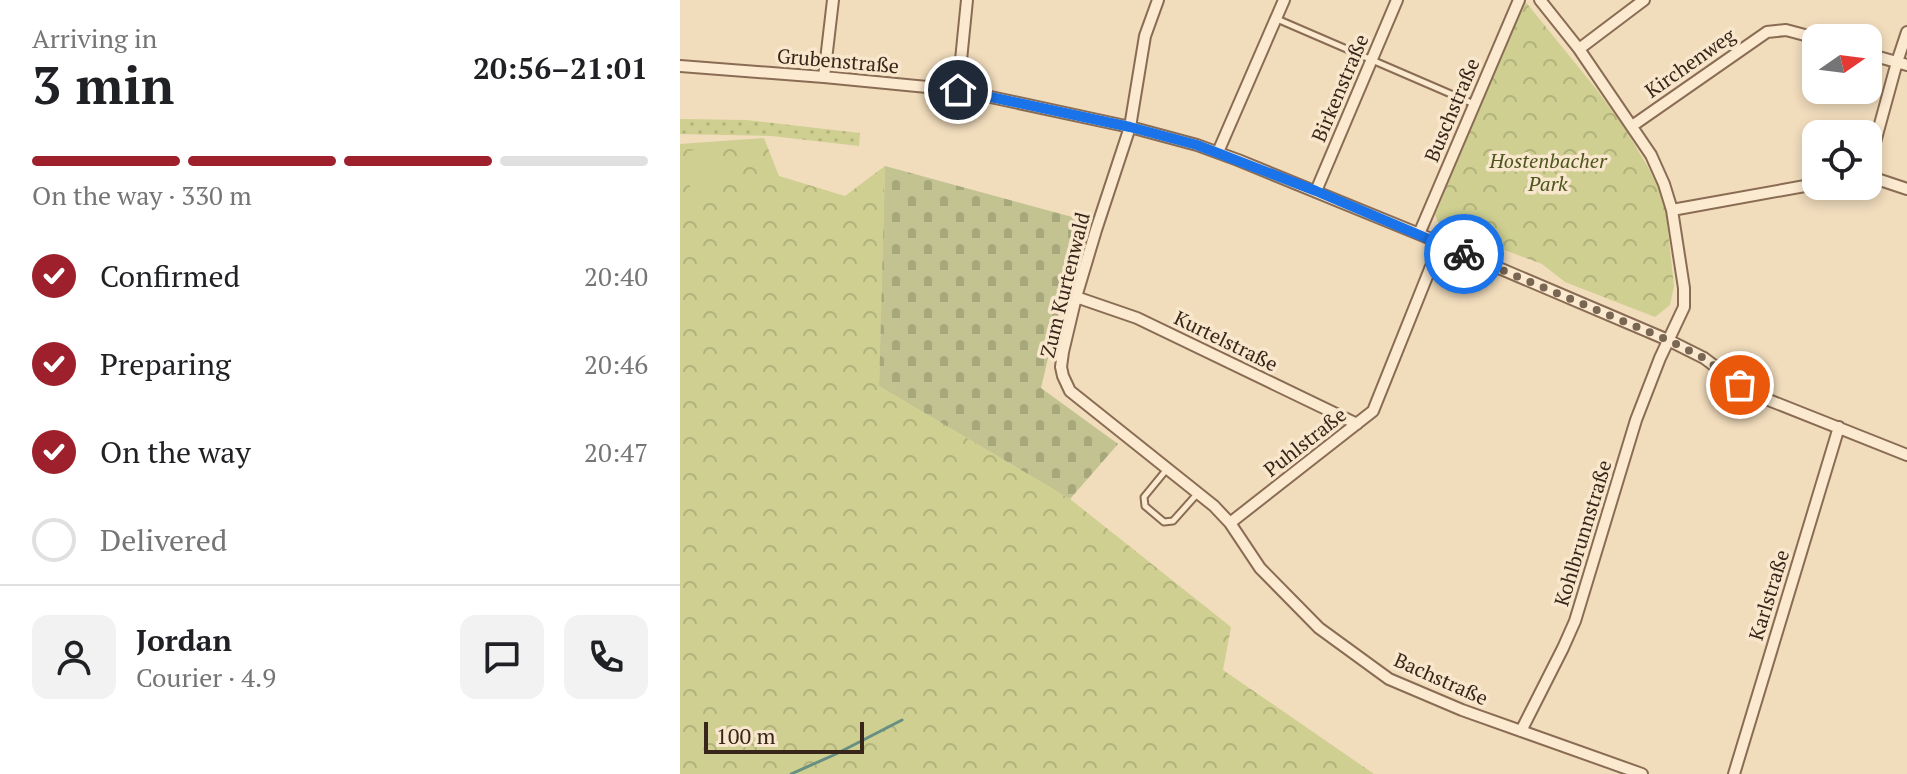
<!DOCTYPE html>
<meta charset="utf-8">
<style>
body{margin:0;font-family:"PT Serif",serif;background:#f2f2f2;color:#202124;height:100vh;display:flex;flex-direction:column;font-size:30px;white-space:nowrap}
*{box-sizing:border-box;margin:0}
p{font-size:26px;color:#757577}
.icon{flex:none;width:44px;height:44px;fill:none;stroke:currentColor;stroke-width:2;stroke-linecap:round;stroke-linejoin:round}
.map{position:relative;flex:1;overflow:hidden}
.details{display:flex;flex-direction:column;background:#fff;width:680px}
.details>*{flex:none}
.needle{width:52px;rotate:76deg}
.buttons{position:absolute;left:1122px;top:24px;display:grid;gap:16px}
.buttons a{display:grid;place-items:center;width:80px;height:80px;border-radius:16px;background:#fff;box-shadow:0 4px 12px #0003;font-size:40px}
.scale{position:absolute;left:24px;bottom:20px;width:160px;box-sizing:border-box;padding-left:8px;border:4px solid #38261a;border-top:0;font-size:22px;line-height:28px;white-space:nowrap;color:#38261a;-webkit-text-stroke:6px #f8e7cc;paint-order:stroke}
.pin{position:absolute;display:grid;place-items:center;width:68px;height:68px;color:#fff;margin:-34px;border:4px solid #fff;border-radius:50%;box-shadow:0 2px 8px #0007}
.courier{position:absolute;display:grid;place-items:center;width:80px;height:80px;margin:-40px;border:6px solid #1a73e8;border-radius:50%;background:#fff;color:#222;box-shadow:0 2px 10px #0007}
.summary em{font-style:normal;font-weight:800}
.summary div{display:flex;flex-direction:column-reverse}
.summary{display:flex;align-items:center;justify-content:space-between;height:136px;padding:0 32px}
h1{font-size:52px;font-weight:800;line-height:60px}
.bar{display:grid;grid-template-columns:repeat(4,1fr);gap:12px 8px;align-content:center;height:96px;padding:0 32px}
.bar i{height:10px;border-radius:6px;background:#e0e0e0}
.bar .active{background:#9d202c}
.bar p{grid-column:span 4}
.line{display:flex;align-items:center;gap:20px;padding:0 32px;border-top:2px solid #e0e0e0}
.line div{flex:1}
.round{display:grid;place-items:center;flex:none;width:84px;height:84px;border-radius:16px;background:#f2f2f2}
ol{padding:0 32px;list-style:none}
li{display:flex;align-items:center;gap:24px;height:88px}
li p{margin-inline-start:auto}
li .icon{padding:8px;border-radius:50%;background:#9d202c;color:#fff;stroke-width:4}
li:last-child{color:#757577}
li i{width:44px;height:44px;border:4px solid #e0e0e0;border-radius:50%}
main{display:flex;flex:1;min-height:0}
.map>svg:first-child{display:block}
.grass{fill:url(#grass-dots)}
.forest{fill:url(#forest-crowns)}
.cemetery{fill:url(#cemetery-stones)}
.pitch{fill:#cecf90}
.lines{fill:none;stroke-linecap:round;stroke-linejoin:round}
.stream{stroke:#679082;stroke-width:3}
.lane-casing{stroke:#8a6c54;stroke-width:9}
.street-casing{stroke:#8a6c54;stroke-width:14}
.lane{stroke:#fbead0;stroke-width:5}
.street{stroke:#fbead0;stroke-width:10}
.done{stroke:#796653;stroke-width:8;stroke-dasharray:0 14.4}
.route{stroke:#1a73e8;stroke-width:10}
.labels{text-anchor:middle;stroke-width:7;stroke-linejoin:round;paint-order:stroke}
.street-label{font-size:20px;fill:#38261a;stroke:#f8e7cc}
.park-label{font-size:20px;font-style:italic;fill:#4d561f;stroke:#f8e7cc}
</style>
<main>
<section class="details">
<div class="summary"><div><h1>3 min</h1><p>Arriving in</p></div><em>20:56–21:01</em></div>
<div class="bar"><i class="active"></i><i class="active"></i><i class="active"></i><i></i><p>On the way · 330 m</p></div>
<ol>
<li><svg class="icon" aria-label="check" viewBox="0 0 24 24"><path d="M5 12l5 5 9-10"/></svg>Confirmed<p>20:40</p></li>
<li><svg class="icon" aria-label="check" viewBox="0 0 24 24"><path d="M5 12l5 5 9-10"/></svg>Preparing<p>20:46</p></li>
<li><svg class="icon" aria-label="check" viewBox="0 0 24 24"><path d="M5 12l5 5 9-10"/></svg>On the way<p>20:47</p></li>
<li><i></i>Delivered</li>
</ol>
<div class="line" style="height:144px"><a class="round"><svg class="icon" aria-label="person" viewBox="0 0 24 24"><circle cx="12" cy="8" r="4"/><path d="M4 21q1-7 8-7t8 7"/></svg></a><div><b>Jordan</b><p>Courier · 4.9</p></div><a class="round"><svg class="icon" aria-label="chat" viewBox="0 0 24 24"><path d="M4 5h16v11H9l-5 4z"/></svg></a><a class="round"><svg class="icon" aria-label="phone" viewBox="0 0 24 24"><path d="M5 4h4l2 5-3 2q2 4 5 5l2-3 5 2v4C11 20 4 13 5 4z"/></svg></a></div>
</section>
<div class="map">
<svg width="1227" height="774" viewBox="0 0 1227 774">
<defs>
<pattern id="grass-dots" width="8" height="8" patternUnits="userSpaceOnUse" patternTransform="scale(2)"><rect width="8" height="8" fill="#cecf90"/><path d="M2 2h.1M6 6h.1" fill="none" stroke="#b2b27c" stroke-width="1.8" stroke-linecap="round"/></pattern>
<pattern id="forest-crowns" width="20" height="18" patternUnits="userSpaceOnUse" patternTransform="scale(2)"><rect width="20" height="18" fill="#cecf90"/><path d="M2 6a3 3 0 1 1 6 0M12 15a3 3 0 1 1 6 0" fill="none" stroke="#b2b27c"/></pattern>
<pattern id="cemetery-stones" width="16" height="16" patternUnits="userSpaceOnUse" patternTransform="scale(2)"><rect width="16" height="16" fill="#c2c390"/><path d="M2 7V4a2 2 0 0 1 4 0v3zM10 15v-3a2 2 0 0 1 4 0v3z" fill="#a7a77c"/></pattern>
</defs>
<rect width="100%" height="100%" fill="#f1dcbc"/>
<!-- grass -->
<path class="grass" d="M 0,119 L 66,120 L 180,133 L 179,146 L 92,136 L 0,134 Z"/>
<!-- forest -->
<path class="forest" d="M 844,0 L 917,90 L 945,129 L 968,167 L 979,189 L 986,212 L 994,286 L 990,305 L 975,317 L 885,282 L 862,264 L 800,241 L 785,240 L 762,231 L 755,215 Z
M 84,138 L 99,176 L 165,196 L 205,166 L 199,386 L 390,499 L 551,627 L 543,670 L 694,774 L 0,774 L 0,144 Z"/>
<!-- cemetery -->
<path class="cemetery" d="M 205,166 L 407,221 L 379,311 L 361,388 L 438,444 L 390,499 L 199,386 Z"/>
<!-- pitch -->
<path class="pitch" d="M 35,148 L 39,198 L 11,201 L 7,151 Z"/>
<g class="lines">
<!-- stream -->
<path class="stream" d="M 111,774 L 156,754 L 222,720"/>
<!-- lane casing -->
<g class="lane-casing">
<path id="lane" d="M 597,19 L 794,104
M 487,469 L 464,497 L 465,506 L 484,522 L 493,521 L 518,493"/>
</g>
<!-- street casing -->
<g class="street-casing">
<path id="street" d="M 478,0 L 465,36 L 450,127 L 416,230 L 396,297 L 383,352 L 381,367 L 383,376 L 390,391 L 534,506 L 550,523 L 580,568 L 639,628 L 709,679 L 782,710 L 962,774
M 899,49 L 964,0
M 1188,54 L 1227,65
M 0,66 L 144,77 L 278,90 L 450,127 L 517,145 L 558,160 L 739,234 L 988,340 L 1024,358 L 1060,385 L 1076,395 L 1227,455
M 144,77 L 153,0
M 278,90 L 287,0
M 952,126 L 1087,32 L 1106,30 L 1136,38
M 538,152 L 604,0
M 1188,168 L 1217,62 L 1227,32
M 1188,176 L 1227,189
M 636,191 L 717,0
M 992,210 L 1136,184
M 739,234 L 839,0
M 396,297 L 457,318 L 677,424
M 550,523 L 693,411 L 760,244
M 841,731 L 883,648 L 895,621 L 956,420 L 980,358 L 1004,307 L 1004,288 L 992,210 L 984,184 L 971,155 L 899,49 L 860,0
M 1054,774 L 1159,427"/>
</g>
<!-- lane -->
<use href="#lane" class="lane"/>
<!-- street -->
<use href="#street" class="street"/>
</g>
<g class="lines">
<!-- done -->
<path class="done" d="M 784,254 L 988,340 L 1024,358 L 1060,385"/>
<!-- route -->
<path class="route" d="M 278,90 L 450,127 L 517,145 L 636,191 L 784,254"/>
</g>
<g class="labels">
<!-- street labels -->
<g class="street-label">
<text transform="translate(158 61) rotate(5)" y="7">Grubenstraße</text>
<text transform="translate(1010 63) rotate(-35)" y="7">Kirchenweg</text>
<text transform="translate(660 88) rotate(-67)" y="7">Birkenstraße</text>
<text transform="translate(772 110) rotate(-67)" y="7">Buschstraße</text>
<text transform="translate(385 285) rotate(-76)" y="7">Zum Kurtenwald</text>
<text transform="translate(546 341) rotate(26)" y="7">Kurtelstraße</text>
<text transform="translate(625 442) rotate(-38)" y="7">Puhlstraße</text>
<text transform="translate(903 533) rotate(-73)" y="7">Kohlbrunnstraße</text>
<text transform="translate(1089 595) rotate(-73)" y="7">Karlstraße</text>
<text transform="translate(761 679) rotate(24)" y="7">Bachstraße</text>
</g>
<!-- park labels -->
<g class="park-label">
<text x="868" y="168">Hostenbacher<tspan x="868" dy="23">Park</tspan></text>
</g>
</g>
</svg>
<div class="buttons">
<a><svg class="needle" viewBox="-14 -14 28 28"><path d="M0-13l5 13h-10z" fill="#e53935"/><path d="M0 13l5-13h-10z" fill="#757577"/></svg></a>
<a><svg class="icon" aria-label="locate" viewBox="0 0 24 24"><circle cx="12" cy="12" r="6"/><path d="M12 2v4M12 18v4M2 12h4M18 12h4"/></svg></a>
</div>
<div class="scale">100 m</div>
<div class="pin" style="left:1060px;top:385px;background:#ea580c"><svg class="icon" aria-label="bag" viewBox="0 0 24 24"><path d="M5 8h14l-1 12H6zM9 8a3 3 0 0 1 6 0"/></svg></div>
<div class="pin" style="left:278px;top:90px;background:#1f2937"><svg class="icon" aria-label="home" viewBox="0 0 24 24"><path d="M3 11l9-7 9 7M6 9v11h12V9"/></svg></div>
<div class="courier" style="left:784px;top:254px"><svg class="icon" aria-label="bike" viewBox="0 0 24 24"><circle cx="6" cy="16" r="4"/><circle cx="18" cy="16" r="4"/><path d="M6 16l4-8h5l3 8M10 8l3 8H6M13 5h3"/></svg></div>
</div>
</main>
